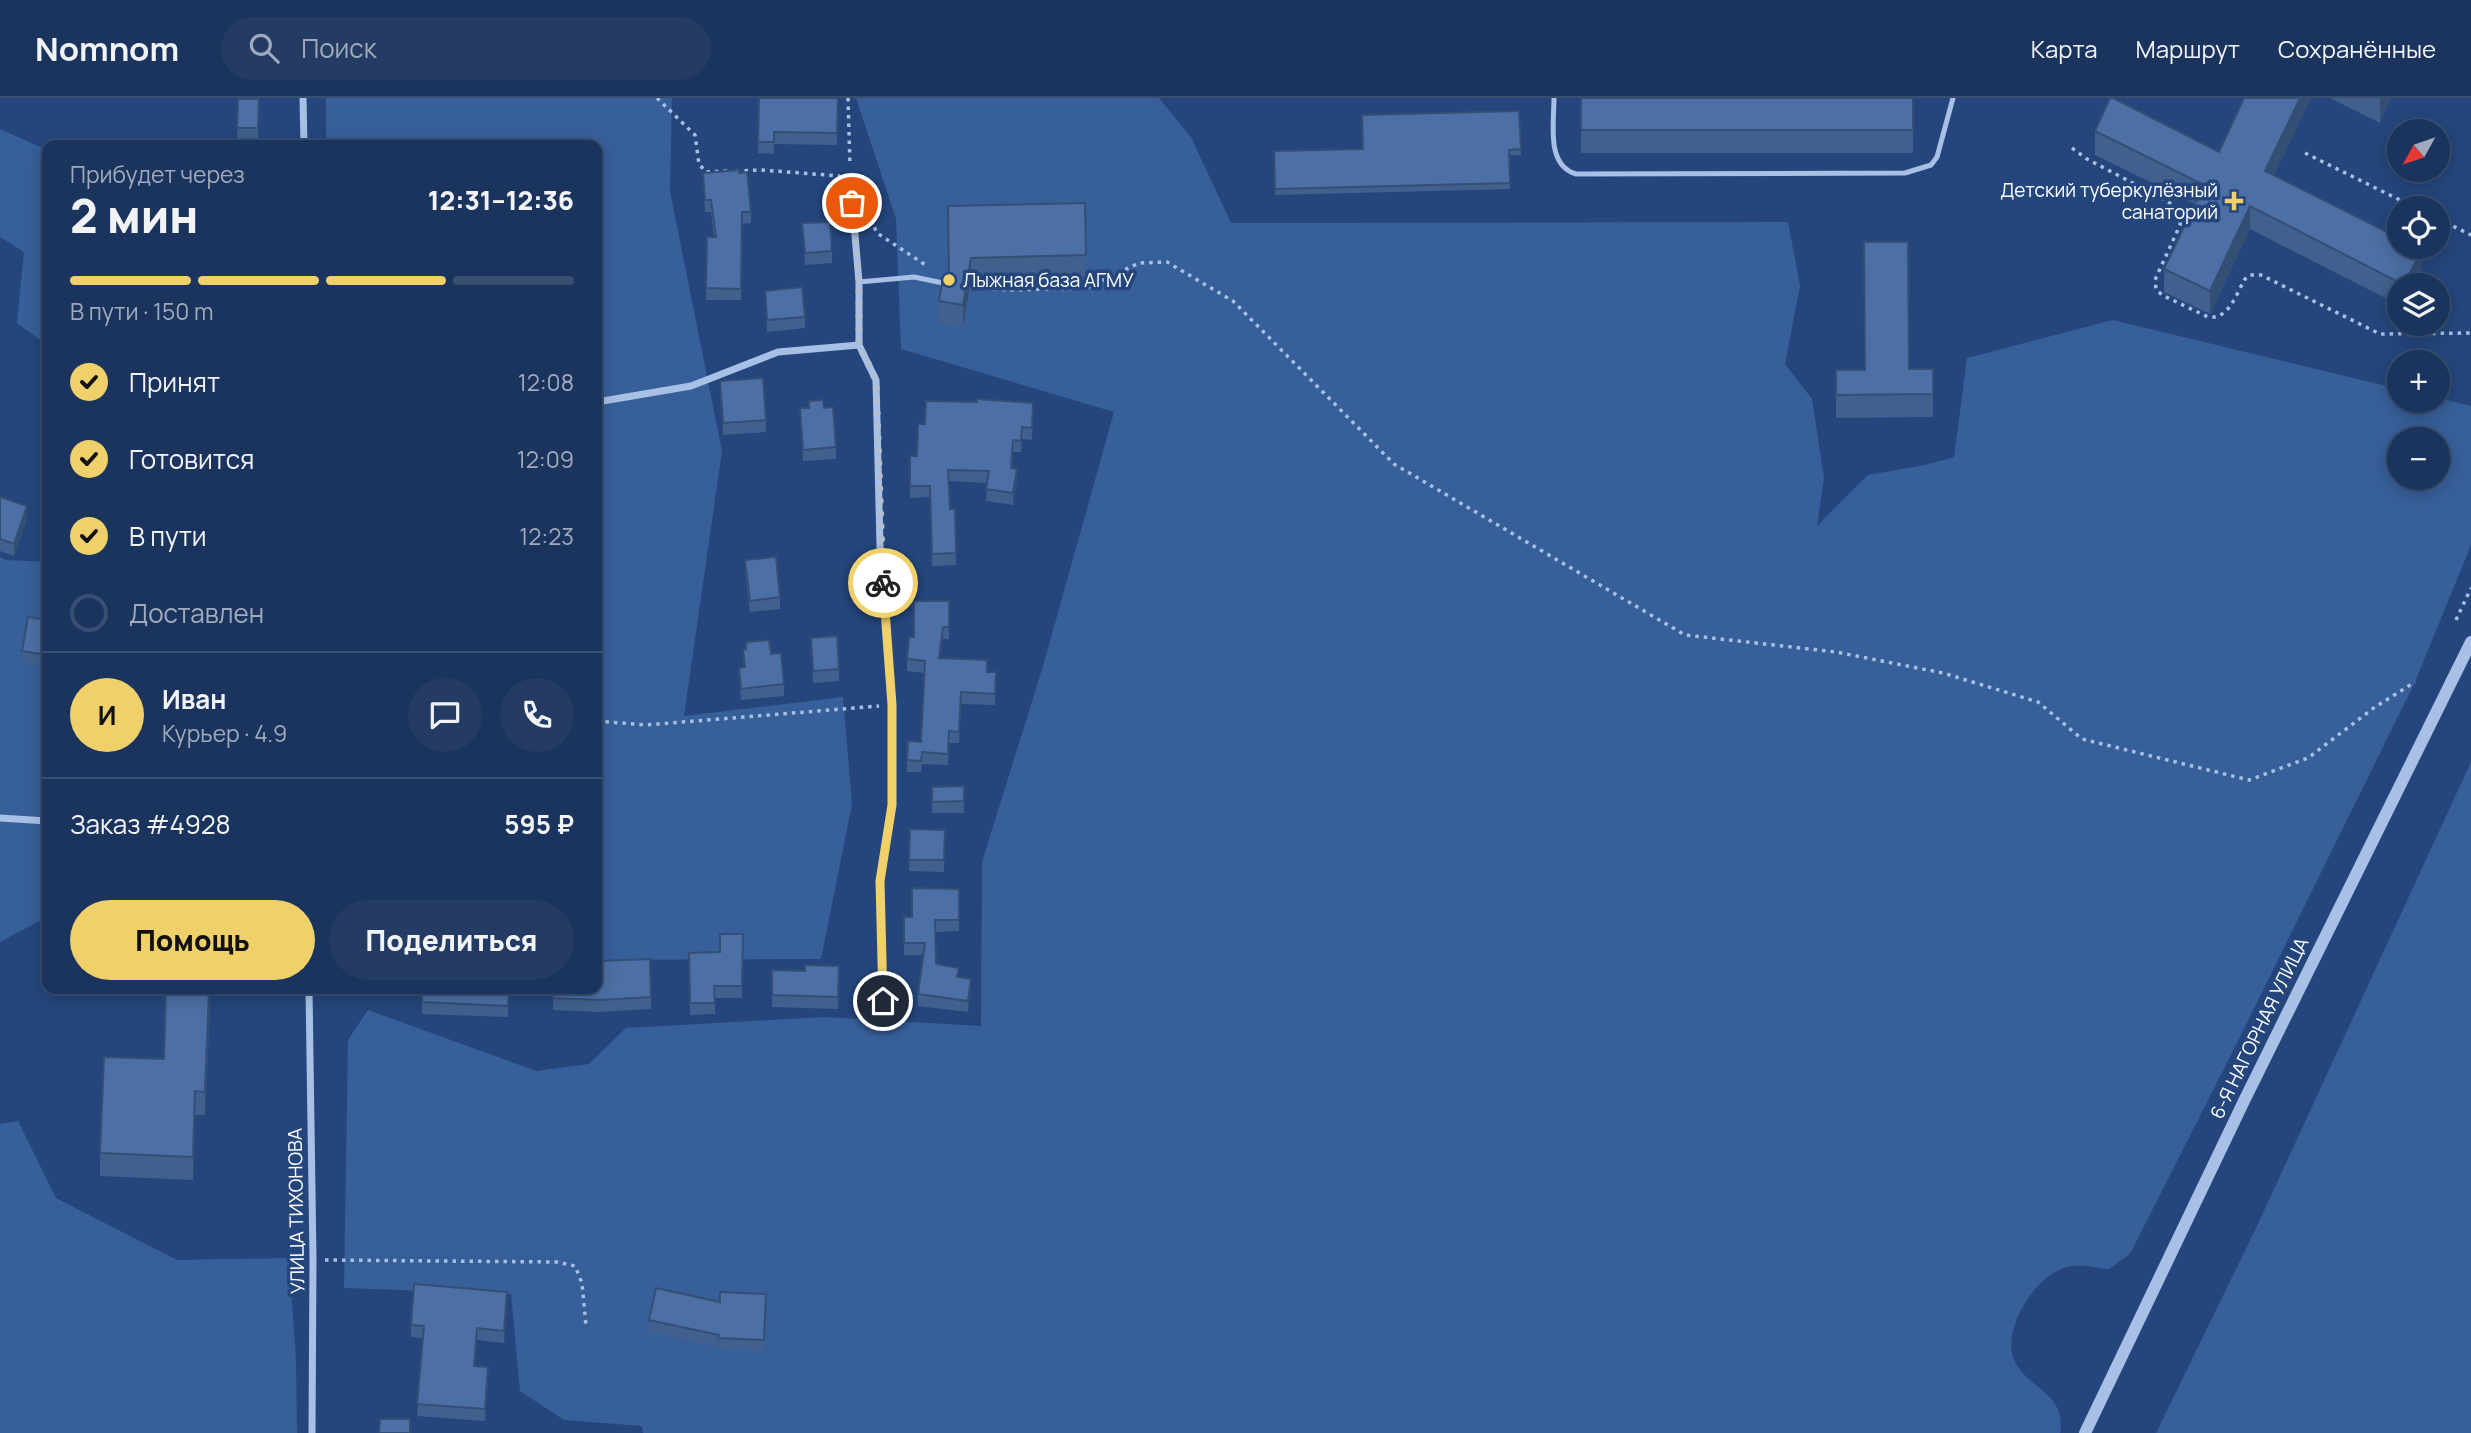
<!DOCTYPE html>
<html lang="ru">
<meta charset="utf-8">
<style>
body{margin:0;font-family:Manrope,sans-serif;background:#243c63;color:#f1f3f6;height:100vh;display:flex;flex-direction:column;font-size:26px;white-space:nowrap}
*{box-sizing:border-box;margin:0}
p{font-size:23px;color:#a0aabc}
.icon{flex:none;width:38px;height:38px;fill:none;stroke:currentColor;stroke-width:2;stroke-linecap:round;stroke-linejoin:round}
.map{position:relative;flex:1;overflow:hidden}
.details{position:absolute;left:42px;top:42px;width:560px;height:854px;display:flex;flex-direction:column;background:#1b345d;border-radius:14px;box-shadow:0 4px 18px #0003,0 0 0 2px #394f72}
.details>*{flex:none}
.needle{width:46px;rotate:230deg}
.tools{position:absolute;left:2387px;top:21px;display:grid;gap:14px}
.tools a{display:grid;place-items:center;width:63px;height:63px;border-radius:50%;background:#1b345d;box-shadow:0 4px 18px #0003,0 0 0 2px #394f72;font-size:35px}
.pin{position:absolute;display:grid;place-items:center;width:60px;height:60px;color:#fff;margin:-30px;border:4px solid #fff;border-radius:50%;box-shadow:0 2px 7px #0007}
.courier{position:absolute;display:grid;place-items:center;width:70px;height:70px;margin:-35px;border:5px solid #efd06b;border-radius:50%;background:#fff;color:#222;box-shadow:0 2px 9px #0007}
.summary em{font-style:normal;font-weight:800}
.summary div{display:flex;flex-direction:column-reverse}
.summary{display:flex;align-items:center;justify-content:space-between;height:119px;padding:0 28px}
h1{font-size:46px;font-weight:800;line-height:52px}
.bar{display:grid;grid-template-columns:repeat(4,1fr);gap:10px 7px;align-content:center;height:84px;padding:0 28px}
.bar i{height:9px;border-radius:5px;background:#394f72}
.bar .current{background:#efd06b}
.bar p{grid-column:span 4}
.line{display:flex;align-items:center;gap:18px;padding:0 28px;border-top:2px solid #394f72}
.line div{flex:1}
.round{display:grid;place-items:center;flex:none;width:74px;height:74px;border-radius:37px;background:#243c63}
ol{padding:0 28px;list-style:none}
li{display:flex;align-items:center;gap:21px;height:77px}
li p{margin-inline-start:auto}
li .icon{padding:7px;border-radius:50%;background:#efd06b;color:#111;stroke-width:4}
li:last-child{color:#a0aabc}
li i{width:38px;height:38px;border:4px solid #394f72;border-radius:50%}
.button{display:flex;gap:14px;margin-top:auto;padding:14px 28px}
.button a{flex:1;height:80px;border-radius:42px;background:#efd06b;color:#111;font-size:28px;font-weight:800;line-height:80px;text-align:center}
.button a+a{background:#243c63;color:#f1f3f6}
header{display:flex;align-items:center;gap:42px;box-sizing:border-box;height:98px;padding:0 35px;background:#1b345d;border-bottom:2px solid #394f72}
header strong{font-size:33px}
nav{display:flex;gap:38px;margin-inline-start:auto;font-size:24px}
.search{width:490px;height:63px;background:#243c63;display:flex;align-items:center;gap:18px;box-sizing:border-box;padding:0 24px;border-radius:38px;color:#a0aabc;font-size:26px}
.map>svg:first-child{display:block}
.green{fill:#375f99;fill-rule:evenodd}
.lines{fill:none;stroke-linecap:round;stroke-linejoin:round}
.path{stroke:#a8c0e5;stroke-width:3.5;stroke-dasharray:3.5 5;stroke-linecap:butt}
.service{stroke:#a8c0e5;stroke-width:5}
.minor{stroke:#a8c0e5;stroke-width:7}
.tertiary{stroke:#a8c0e5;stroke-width:12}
.wall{fill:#41608e}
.shaded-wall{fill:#354e74}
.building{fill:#4c70a5;stroke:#354e74;stroke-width:2}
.done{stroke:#b2bed1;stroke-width:7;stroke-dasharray:0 12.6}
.route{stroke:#efd06b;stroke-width:9}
.poi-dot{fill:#efd06b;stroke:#24467c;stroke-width:2.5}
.labels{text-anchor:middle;stroke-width:7;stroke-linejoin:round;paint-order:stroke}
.poi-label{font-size:19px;fill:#fff;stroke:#24467c;text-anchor:end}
.street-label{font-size:19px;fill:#fff;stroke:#24467c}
</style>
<header>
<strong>Nomnom</strong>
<div class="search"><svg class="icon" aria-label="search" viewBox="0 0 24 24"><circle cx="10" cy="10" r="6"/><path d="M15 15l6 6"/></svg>Поиск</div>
<nav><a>Карта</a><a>Маршрут</a><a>Сохранённые</a></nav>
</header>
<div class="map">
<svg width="2471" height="1335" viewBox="0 0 2471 1335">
<rect width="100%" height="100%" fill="#24467c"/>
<!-- green -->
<path class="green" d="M 326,0 L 672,0 L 670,93 L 722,353 L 684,618 L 843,599 L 852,706 L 821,861 L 597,862 L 597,47 L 326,47 Z
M 856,0 L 1159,0 L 1191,39 L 1231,125 L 1788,124 L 1800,188 L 1785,266 L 1812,301 L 1824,380 L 1817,428 L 1868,377 L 1925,367 L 1954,359 L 1967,260 L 2113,222 L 2399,291 L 2399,303 L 2438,303 L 2438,300 L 2471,308 L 2471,447 L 2415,584 L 2235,949 L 2130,1156 L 2109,1171 C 2098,1170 2083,1166 2072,1168 C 2039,1172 2006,1224 2012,1255 C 2019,1289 2068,1292 2060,1335 L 643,1335 L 642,1328 L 564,1322 L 520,1293 L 511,1196 L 344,1190 L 348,942 L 368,912 L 536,973 L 589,966 L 626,930 L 824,919 L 981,928 L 982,764 L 1043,568 L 1114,314 L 901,251 L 896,121 ZM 2399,341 L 2438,341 L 2438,380 L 2399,380 Z
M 0,31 L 47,52 L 47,247 L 17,225 L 24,154 L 0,139 Z
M 0,459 L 7,462 L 47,464 L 47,819 L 0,844 Z
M 2471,664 L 2471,1335 L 2156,1335 L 2256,1130 Z
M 18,1023 L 56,1100 L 177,1162 L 289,1160 L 296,1262 L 297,1335 L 0,1335 L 0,1026 Z"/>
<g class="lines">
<!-- path -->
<path class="path" d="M 657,0 L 695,37 L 699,66 L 706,74 L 728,73
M 848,0 L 850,68
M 2072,50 L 2087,61 L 2167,103 L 2176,110 L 2181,118 L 2180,127 L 2155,182 L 2156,191 L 2162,197 L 2208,219 C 2229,222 2236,196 2245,181 L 2250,177 L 2261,177 L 2380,236 L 2471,235
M 2305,55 L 2416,110
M 736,73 L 761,72 L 840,78
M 867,114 L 877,135 L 927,168
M 2438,121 L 2471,137
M 968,189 L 1009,192 L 1087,190 L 1139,165 L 1167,164 L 1233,203 L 1394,366 L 1685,537 L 1836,554 L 1943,575 L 2038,604 L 2082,641 L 2249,682 L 2308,660 L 2375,609 L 2415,584
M 2456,522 L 2471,490
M 597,623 L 646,627 L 879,608
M 325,1162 L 557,1164 L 575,1168 L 582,1185 L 586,1228"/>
<!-- service -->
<path class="service" d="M 1554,0 C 1554,26 1546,67 1576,76 L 1905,75 L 1931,67 L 1937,59 L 1953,0
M 859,184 L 914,179 L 943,185"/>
<!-- minor -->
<path class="minor" d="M 303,0 L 304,47
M 850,79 L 859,184 L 859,247 L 876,282 L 880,448 L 892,607 L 892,707 L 880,783 L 883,903
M 597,304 L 691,288 L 778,254 L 859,247
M 0,720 L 47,723
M 309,891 L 313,1161 L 312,1335"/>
<!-- tertiary -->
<path class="tertiary" d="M 2085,1335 L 2244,1003 L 2471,544"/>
</g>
<!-- wall -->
<path class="wall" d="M 759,0 L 838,0 L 837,47 L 774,46 L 774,56 L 758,55 Z
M 1581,0 L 1913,0 L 1913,55 L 1581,55 Z
M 2311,0 L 2274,77 L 2422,174 L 2415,187 L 2399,187 L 2399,207 L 2250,131 L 2210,216 L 2164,194 L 2164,171 L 2195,106 L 2095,57 L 2095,33 L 2219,54 Z
M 2330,0 L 2391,0 L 2380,25 Z
M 238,1 L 259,1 L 258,42 L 237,41 Z
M 1519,13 L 1521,57 L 1509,57 L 1510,91 L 1275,97 L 1274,53 L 1363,51 Z
M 703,75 L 751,114 L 751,125 L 742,126 L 741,202 L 706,202 L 707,139 L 714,139 L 711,114 L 705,114 Z
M 948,108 L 1086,157 L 1086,180 L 971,182 L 963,229 L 939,225 L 939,203 L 949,181 Z
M 802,125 L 832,153 L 832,165 L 805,167 Z
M 765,193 L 805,219 L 805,230 L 767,234 Z
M 1933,271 L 1933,319 L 1836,320 L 1836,272 Z
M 720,283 L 766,322 L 766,334 L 723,337 Z
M 800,310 L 824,310 L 836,349 L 836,361 L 803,363 Z
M 1033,317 L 1032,342 L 1022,341 L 1021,354 L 1013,354 L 1012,370 L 1017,383 L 1013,407 L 986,403 L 987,385 L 949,383 L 950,411 L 955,411 L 956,467 L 932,468 L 930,399 L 910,400 L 910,358 L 917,358 L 925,326 Z
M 0,402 L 27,420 L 14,458 L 0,453 Z
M 745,462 L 780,499 L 780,511 L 750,514 L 745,474 Z
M 949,503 L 949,541 L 943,541 L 940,560 L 987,574 L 996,574 L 995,607 L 961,606 L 959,645 L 949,645 L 948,667 L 922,666 L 921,674 L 907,674 L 907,662 L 921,644 L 924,575 L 907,573 L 907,561 L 914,539 Z
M 47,522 L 47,569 L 22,565 L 22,553 Z
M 811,540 L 839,571 L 839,583 L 813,585 Z
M 746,544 L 771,556 L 784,586 L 784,598 L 741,602 L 739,570 L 744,569 L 743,552 L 746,551 Z
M 964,688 L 964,715 L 932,715 L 932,689 Z
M 910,731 L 945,732 L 944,774 L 909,773 Z
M 959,791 L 959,833 L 936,834 L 936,866 L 959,880 L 971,893 L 968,914 L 918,908 L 918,896 L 923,857 L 904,857 L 904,819 L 912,819 Z
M 743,836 L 742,900 L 715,900 L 715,916 L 690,917 L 689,855 L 720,854 Z
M 601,863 L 651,899 L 651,911 L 599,914 L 553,912 L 553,891 Z
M 839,868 L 838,911 L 772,909 L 772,872 L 805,873 Z
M 422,891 L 509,891 L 508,919 L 422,916 Z
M 210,908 L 205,1017 L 195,1017 L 193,1082 L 100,1078 L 100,1055 L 164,961 Z
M 766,1196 L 764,1253 L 718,1251 L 718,1249 L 649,1234 L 649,1222 L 720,1204 Z
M 507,1206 L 504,1245 L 477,1242 L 475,1268 L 488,1281 L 485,1323 L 417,1318 L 423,1240 L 411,1239 L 411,1227 Z"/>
<!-- shaded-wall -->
<path class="shaded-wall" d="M 2300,0 L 2311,0 L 2265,96 L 2265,73 Z
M 2380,0 L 2391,0 L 2380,25 Z
M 2250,108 L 2250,131 L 2210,216 L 2210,193 Z
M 2422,151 L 2422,174 L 2415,187 L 2404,187 Z
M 971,160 L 971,182 L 963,229 L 963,207 Z
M 1017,371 L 1017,383 L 1013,407 L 1013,395 Z
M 27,408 L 27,420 L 14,458 L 14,446 Z
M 943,529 L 943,541 L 939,572 L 939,560 Z
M 971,881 L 971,893 L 968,914 L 968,903 Z
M 209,891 L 210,908 L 205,1017 L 205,994 Z
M 195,993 L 195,1017 L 193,1082 L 193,1059 Z
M 507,1194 L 507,1206 L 504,1245 L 504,1233 Z
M 488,1269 L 488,1281 L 485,1323 L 485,1311 Z"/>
<!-- building -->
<path class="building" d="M 759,0 L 838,0 L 837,35 L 774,34 L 774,44 L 758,44 Z
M 1581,0 L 1913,0 L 1913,32 L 1581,32 Z
M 2110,0 L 2113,0 L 2219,54 L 2244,0 L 2300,0 L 2265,73 L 2399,140 L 2399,149 L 2417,149 L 2422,151 L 2404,187 L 2250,108 L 2210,193 L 2164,171 L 2204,87 L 2095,33 Z
M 238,1 L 259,1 L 258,30 L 237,30 Z
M 1519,13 L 1521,51 L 1509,52 L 1510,85 L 1275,91 L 1274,53 L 1363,51 L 1362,17 Z
M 739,72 L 739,75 L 747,74 L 751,114 L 742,114 L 741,191 L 706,190 L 707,139 L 716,139 L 711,102 L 705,102 L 703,75 Z
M 1085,105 L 1086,157 L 971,160 L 963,207 L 939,203 L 943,180 L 949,181 L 948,108 Z
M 830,124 L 832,153 L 805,155 L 802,125 Z
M 1864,144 L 1908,144 L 1909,271 L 1933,271 L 1933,296 L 1836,297 L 1836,272 L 1865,272 Z
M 802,189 L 805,219 L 767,222 L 765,193 Z
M 763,280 L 766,322 L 723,325 L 720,283 Z
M 977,301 L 1033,305 L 1032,330 L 1022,329 L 1021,343 L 1013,342 L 1011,370 L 1017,371 L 1013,395 L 986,391 L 989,373 L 948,372 L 950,411 L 955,411 L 956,455 L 932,456 L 930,388 L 910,388 L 910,358 L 917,358 L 918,326 L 925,326 L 926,303 L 977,304 Z
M 823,302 L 824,310 L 833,309 L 836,349 L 803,352 L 800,310 L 809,310 L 809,303 Z
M 1,399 L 27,408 L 14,446 L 0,441 L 0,402 Z
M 776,459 L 780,499 L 750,503 L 745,462 Z
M 914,503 L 949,503 L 949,529 L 943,529 L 939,560 L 987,562 L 987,574 L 996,574 L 995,596 L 961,594 L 959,634 L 949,633 L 948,656 L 922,654 L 921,663 L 907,662 L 908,643 L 921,644 L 925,563 L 907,561 L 909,539 L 914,539 Z
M 28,519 L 47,522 L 47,557 L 22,553 Z
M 837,538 L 839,571 L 813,573 L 811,540 Z
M 769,542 L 771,556 L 781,555 L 784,586 L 741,591 L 739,570 L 745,569 L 743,552 L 746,551 L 746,544 Z
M 964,688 L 964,703 L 932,704 L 932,689 Z
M 910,731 L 945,732 L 944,762 L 909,762 Z
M 912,790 L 959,791 L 959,822 L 935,822 L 936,866 L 959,870 L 957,879 L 971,881 L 968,903 L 918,896 L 925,845 L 904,845 L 904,819 L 912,819 Z
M 720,836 L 743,836 L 742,888 L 714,888 L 715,905 L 690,905 L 689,855 L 720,854 Z
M 597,855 L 601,856 L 601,863 L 650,861 L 651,899 L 599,902 L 553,900 L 553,891 L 597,891 Z
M 805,867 L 839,868 L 838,899 L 772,897 L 772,872 L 805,873 Z
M 166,891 L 209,891 L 205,994 L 195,993 L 193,1059 L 100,1055 L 104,959 L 164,961 Z
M 422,891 L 509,891 L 508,908 L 422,904 Z
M 414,1186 L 507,1194 L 504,1233 L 477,1230 L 474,1268 L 488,1269 L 485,1311 L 417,1306 L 424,1228 L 411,1227 Z
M 656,1190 L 720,1204 L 720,1194 L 766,1196 L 764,1242 L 718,1240 L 719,1237 L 649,1222 Z
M 380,1321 L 410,1321 L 410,1335 L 379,1335 Z"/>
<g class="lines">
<!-- done -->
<path class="done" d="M 852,105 L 859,184 L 859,247 L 876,282 L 883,485"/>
<!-- route -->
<path class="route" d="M 883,903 L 880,783 L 892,707 L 892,607 L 883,485"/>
</g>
<!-- markers -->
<g class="poi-dot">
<path d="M2230.5 92.5h7v7h7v7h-7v7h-7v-7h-7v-7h7z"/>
<circle cx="949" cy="182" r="7"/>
</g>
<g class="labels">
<!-- poi labels -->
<g class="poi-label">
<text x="2218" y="99">Детский туберкулёзный<tspan x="2218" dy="22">санаторий</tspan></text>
<text x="963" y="189" text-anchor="start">Лыжная база АГМУ</text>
</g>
<!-- street labels -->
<g class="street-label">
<text transform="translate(2259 930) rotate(-64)" y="7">6-Я НАГОРНАЯ УЛИЦА</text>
<text transform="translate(296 1113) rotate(-91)" y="7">УЛИЦА ТИХОНОВА</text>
</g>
</g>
</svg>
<div class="tools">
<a><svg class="needle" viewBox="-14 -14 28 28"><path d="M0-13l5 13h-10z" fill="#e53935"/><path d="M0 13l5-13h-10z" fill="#a0aabc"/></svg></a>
<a><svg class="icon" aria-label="locate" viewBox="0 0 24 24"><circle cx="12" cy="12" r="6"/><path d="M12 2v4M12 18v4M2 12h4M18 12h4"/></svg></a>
<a><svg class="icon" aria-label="layers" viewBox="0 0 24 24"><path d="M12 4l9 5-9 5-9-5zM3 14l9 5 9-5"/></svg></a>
<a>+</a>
<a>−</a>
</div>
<div class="pin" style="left:852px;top:105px;background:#ea580c"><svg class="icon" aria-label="bag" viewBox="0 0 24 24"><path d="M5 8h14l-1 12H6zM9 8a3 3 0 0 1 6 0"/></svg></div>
<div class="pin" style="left:883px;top:903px;background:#1f2937"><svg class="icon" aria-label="home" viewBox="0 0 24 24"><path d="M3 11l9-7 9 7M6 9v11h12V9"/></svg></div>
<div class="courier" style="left:883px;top:485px"><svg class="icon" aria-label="bike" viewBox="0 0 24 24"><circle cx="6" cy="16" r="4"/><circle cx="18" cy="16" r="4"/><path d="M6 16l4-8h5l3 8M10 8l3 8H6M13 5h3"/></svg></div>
<section class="details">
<div class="summary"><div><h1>2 мин</h1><p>Прибудет через</p></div><em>12:31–12:36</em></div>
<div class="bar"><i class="current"></i><i class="current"></i><i class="current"></i><i></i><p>В пути · 150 m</p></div>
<ol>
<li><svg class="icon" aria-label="check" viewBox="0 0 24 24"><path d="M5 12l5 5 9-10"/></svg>Принят<p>12:08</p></li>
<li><svg class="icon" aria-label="check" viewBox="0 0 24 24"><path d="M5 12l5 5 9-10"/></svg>Готовится<p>12:09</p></li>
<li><svg class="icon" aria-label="check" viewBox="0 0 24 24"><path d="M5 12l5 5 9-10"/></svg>В пути<p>12:23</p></li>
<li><i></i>Доставлен</li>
</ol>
<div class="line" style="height:126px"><b class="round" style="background:#efd06b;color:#111">И</b><div><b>Иван</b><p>Курьер · 4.9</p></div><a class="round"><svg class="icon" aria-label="chat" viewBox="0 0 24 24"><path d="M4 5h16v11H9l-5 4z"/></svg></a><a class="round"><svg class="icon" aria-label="phone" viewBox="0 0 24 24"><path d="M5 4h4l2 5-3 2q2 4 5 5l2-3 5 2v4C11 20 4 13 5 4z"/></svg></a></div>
<div class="line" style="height:91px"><div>Заказ #4928</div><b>595 ₽</b></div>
<div class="button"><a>Помощь</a><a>Поделиться</a></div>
</section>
</div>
